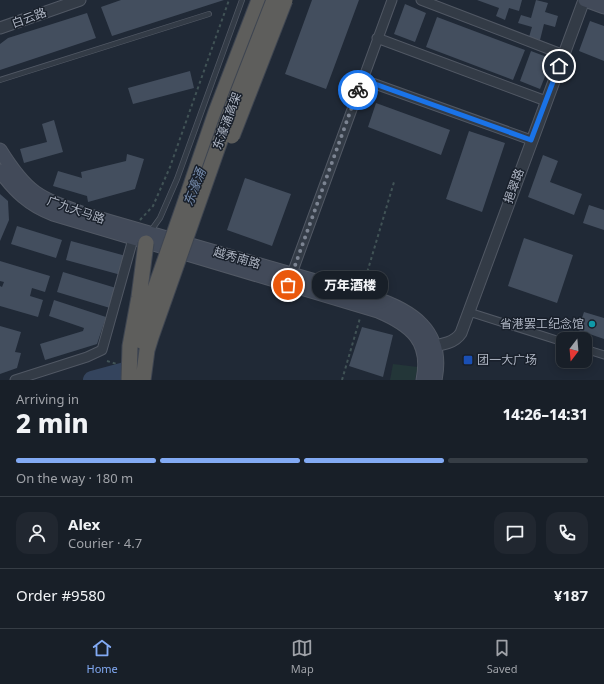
<!DOCTYPE html>
<meta charset="utf-8">
<style>
body{margin:0;font-family:"Noto Sans","Noto Sans SC",sans-serif;background:#212730;color:#f1f3f6;height:100vh;display:flex;flex-direction:column;font-size:15px;white-space:nowrap}
*{box-sizing:border-box;margin:0}
p{font-size:13px;color:#9fa2a8}
.icon{flex:none;width:22px;height:22px;fill:none;stroke:currentColor;stroke-width:2;stroke-linecap:round;stroke-linejoin:round}
.map{position:relative;height:380px;overflow:hidden}
.sheet{display:flex;flex-direction:column;background:#181f28;flex:1}
.sheet>*{flex:none}
.needle{width:26px;rotate:196deg}
.tools{position:absolute;left:556px;top:332px;display:grid;gap:8px}
.tools a{display:grid;place-items:center;width:36px;height:36px;border-radius:8px;background:#181f28;box-shadow:0 2px 10px #0003,0 0 0 1px #363d45;font-size:20px}
.pin{position:absolute;display:grid;place-items:center;width:34px;height:34px;color:#fff;margin:-17px;border:2px solid #fff;border-radius:50%;box-shadow:0 1px 4px #0007}
.courier{position:absolute;display:grid;place-items:center;width:40px;height:40px;margin:-20px;border:3px solid #1a73e8;border-radius:50%;background:#fff;color:#222;box-shadow:0 1px 5px #0007}
.bubble{position:absolute;height:28px;border-radius:12px;background:#181f28;box-shadow:0 2px 10px #0003,0 0 0 1px #363d45;font-size:13px;font-weight:800;line-height:28px;text-align:center}
.overview em{font-style:normal;font-weight:800}
.overview div{display:flex;flex-direction:column-reverse}
.overview{display:flex;align-items:center;justify-content:space-between;height:68px;padding:0 16px}
h1{font-size:26px;font-weight:800;line-height:30px}
.bar{display:grid;grid-template-columns:repeat(4,1fr);gap:6px 4px;align-content:center;height:48px;padding:0 16px}
.bar i{height:5px;border-radius:3px;background:#363d45}
.bar .on{background:#82aaf4}
.bar p{grid-column:span 4}
.line{display:flex;align-items:center;gap:10px;padding:0 16px;border-top:1px solid #363d45}
.line div{flex:1}
.round{display:grid;place-items:center;flex:none;width:42px;height:42px;border-radius:12px;background:#212730}
.tabs{display:flex;justify-content:space-around;align-items:center;height:56px;border-top:1px solid #363d45;background:#181f28;font-size:11px;color:#9fa2a8}
.tabs a{display:grid;justify-items:center;gap:2px}
.tabs .on{color:#82aaf4}
.map>svg:first-child{display:block}
.green{fill:#233638}
.lines{fill:none;stroke-linecap:round;stroke-linejoin:round}
.river{stroke:#34445d;stroke-width:18}
.building{fill:#434e5e}
.service-casing{stroke:#515864;stroke-width:6}
.pedestrian-casing{stroke:#515864;stroke-width:9}
.minor-casing{stroke:#515864;stroke-width:11}
.tertiary-casing{stroke:#515864;stroke-width:13}
.secondary-casing{stroke:#515864;stroke-width:15}
.trunk-casing{stroke:#3e4551;stroke-width:17}
.path{stroke:#415356;stroke-width:2;stroke-dasharray:3 3;stroke-linecap:butt}
.service{stroke:#333b46;stroke-width:4.5}
.pedestrian{stroke:#333b46;stroke-width:7}
.minor{stroke:#333b46;stroke-width:9}
.tertiary{stroke:#333b46;stroke-width:11}
.secondary{stroke:#424a59;stroke-width:13}
.trunk{stroke:#5e5e5c;stroke-width:15}
.trunk-bridge-casing{stroke:#3e4551;stroke-width:17;stroke-linecap:butt}
.trunk-bridge{stroke:#5e5e5c;stroke-width:15}
.done{stroke:#7c8492;stroke-width:4;stroke-dasharray:0 7.2}
.route{stroke:#1a73e8;stroke-width:5}
.culture-dot{fill:#0f9aa8;stroke:#19202b;stroke-width:1.5}
.transit-dot{fill:#1a4fb4;stroke:#19202b;stroke-width:1.5}
.labels{text-anchor:middle;stroke-width:3;stroke-linejoin:round;paint-order:stroke}
.street-label{font-size:12px;fill:#aeb5c3;stroke:#19202b}
.poi-label{font-size:12px;fill:#aeb5c3;stroke:#19202b;text-anchor:end}
.water-label{font-size:13px;font-style:italic;fill:#768bab;stroke:#19202b}
</style>
<div class="map">
<svg width="604" height="380" viewBox="0 0 604 380">
<rect width="100%" height="100%" fill="#202936"/>
<!-- green -->
<path class="green" d="M 393,364 L 418,367 L 415,380 L 390,380 Z"/>
<g class="lines">
<!-- river -->
<path class="river" d="M 92,380 L 140,367"/>
</g>
<!-- building -->
<path class="building" d="M 121,0 L 224,0 L 112,36 L 101,7 Z
M 312,0 L 359,0 L 326,89 L 285,74 Z
M 477,0 L 522,0 L 519,11 L 509,8 L 505,20 L 496,16 L 499,8 Z
M 536,0 L 548,3 L 545,12 L 558,16 L 555,27 L 544,24 L 540,40 L 529,37 L 532,27 L 518,23 L 521,15 L 531,18 Z
M 405,4 L 426,13 L 415,42 L 394,34 Z
M 87,13 L 96,38 L 0,70 L 0,44 L 8,38 Z
M 437,17 L 525,50 L 513,80 L 426,47 Z
M 590,21 L 604,26 L 604,61 L 579,51 Z
M 531,51 L 552,59 L 540,89 L 520,81 Z
M 190,71 L 194,88 L 133,104 L 128,88 Z
M 376,103 L 450,130 L 441,155 L 368,127 Z
M 54,120 L 63,152 L 24,163 L 20,149 L 47,142 L 42,124 Z
M 469,131 L 505,143 L 482,212 L 446,199 Z
M 127,154 L 144,159 L 135,189 L 88,202 L 87,196 L 53,186 L 58,171 L 82,178 L 81,172 L 126,161 Z
M 543,155 L 558,161 L 550,182 L 582,194 L 574,215 L 528,197 Z
M 245,178 L 291,194 L 272,246 L 227,230 Z
M 0,194 L 8,201 L 9,220 L 0,241 Z
M 589,205 L 604,210 L 604,230 L 583,223 Z
M 17,226 L 62,240 L 56,258 L 11,244 Z
M 524,238 L 573,255 L 557,303 L 508,286 Z
M 71,241 L 126,256 L 121,275 L 66,260 Z
M 0,261 L 50,276 L 45,292 L 32,288 L 30,296 L 43,300 L 38,317 L 0,306 L 0,286 L 2,287 L 4,282 L 0,281 Z
M 63,272 L 116,288 L 110,308 L 57,292 Z
M 54,300 L 106,317 L 97,344 L 45,360 L 40,344 L 83,331 L 84,328 L 49,316 Z
M 584,312 L 604,318 L 604,339 L 578,330 Z
M 0,326 L 21,332 L 15,352 L 21,353 L 17,368 L 0,374 Z
M 362,327 L 393,335 L 383,377 L 349,366 Z"/>
<g class="lines">
<!-- service casing -->
<g class="service-casing">
<path id="service" d="M 0,80 L 209,14
M 150,232 L 160,218 L 177,179 L 242,0"/>
</g>
<!-- pedestrian casing -->
<g class="pedestrian-casing">
<path id="pedestrian" d="M 469,312 L 563,342
M 585,349 L 604,355"/>
</g>
<!-- minor casing -->
<g class="minor-casing">
<path id="minor" d="M 421,0 L 564,55
M 377,38 L 546,101
M 361,79 L 531,140
M 290,279 L 392,0
M 15,380 L 87,357 L 102,350 L 133,239"/>
</g>
<!-- tertiary casing -->
<g class="tertiary-casing">
<path id="tertiary" d="M 0,28 L 80,0
M 427,347 C 439,345 454,344 461,333 L 584,0"/>
</g>
<!-- secondary casing -->
<g class="secondary-casing">
<path id="secondary" d="M 585,0 L 604,7
M 0,150 C 28,195 39,198 87,215 L 371,297 C 412,310 445,331 435,380
M 0,171 C 15,191 29,205 53,214 L 378,311 C 411,325 431,341 423,380"/>
</g>
<!-- trunk casing -->
<g class="trunk-casing">
<path id="trunk" d="M 187,197 L 216,112 L 259,0"/>
</g>
<!-- path -->
<path class="path" d="M 140,220 L 153,206 L 170,167 L 229,0
M 364,283 L 394,182
M 107,361 L 117,364
M 342,380 L 360,318"/>
<!-- service -->
<use href="#service" class="service"/>
<!-- pedestrian -->
<use href="#pedestrian" class="pedestrian"/>
<!-- minor -->
<use href="#minor" class="minor"/>
<!-- tertiary -->
<use href="#tertiary" class="tertiary"/>
<!-- secondary -->
<use href="#secondary" class="secondary"/>
<!-- trunk -->
<use href="#trunk" class="trunk"/>
<!-- trunk-bridge casing -->
<g class="trunk-bridge-casing">
<path id="trunk-bridge" d="M 232,136 L 285,0
M 141,341 L 149,306 L 187,197
M 129,380 L 130,346 L 139,297 L 146,243
M 143,380 L 147,350 L 151,337 L 227,121 L 274,0"/>
</g>
<!-- trunk-bridge -->
<use href="#trunk-bridge" class="trunk-bridge"/>
</g>
<g class="lines">
<!-- done -->
<path class="done" d="M 288,285 L 358,90"/>
<!-- route -->
<path class="route" d="M 358,90 L 361,79 L 531,140 L 559,66"/>
</g>
<!-- markers -->
<circle class="culture-dot" cx="592" cy="324" r="4"/>
<rect class="transit-dot" x="463" y="355" width="10" height="10" rx="2"/>
<g class="labels">
<!-- street labels -->
<g class="street-label">
<text transform="translate(29 18) rotate(-20)" y="4">白云路</text>
<text transform="translate(227 121) rotate(-70)" y="4">东濠涌高架</text>
<text transform="translate(514 186) rotate(-70)" y="4">挹翠路</text>
<text transform="translate(76 210) rotate(19)" y="4">广九大马路</text>
<text transform="translate(237 258) rotate(16)" y="4">越秀南路</text>
</g>
<!-- poi labels -->
<g class="poi-label">
<text x="584" y="328">省港罢工纪念馆</text>
<text x="477" y="364" text-anchor="start">团一大广场</text>
</g>
<!-- water labels -->
<g class="water-label">
<text transform="translate(194 187) rotate(-69)" y="5">东濠涌</text>
</g>
</g>
</svg>
<div class="tools">
<a><svg class="needle" viewBox="-14 -14 28 28"><path d="M0-13l5 13h-10z" fill="#e53935"/><path d="M0 13l5-13h-10z" fill="#9fa2a8"/></svg></a>
</div>
<div class="pin" style="left:288px;top:285px;background:#ea580c"><svg class="icon" aria-label="bag" viewBox="0 0 24 24"><path d="M5 8h14l-1 12H6zM9 8a3 3 0 0 1 6 0"/></svg></div>
<div class="pin" style="left:559px;top:66px;background:#1f2937"><svg class="icon" aria-label="home" viewBox="0 0 24 24"><path d="M3 11l9-7 9 7M6 9v11h12V9"/></svg></div>
<div class="courier" style="left:358px;top:90px"><svg class="icon" aria-label="bike" viewBox="0 0 24 24"><circle cx="6" cy="16" r="4"/><circle cx="18" cy="16" r="4"/><path d="M6 16l4-8h5l3 8M10 8l3 8H6M13 5h3"/></svg></div>
<div class="bubble" style="left:312px;top:271px;width:76px">万年酒楼</div>
</div>
<section class="sheet">
<div class="overview"><div><h1>2 min</h1><p>Arriving in</p></div><em>14:26–14:31</em></div>
<div class="bar"><i class="on"></i><i class="on"></i><i class="on"></i><i></i><p>On the way · 180 m</p></div>
<div class="line" style="height:72px"><a class="round"><svg class="icon" aria-label="person" viewBox="0 0 24 24"><circle cx="12" cy="8" r="4"/><path d="M4 21q1-7 8-7t8 7"/></svg></a><div><b>Alex</b><p>Courier · 4.7</p></div><a class="round"><svg class="icon" aria-label="chat" viewBox="0 0 24 24"><path d="M4 5h16v11H9l-5 4z"/></svg></a><a class="round"><svg class="icon" aria-label="phone" viewBox="0 0 24 24"><path d="M5 4h4l2 5-3 2q2 4 5 5l2-3 5 2v4C11 20 4 13 5 4z"/></svg></a></div>
<div class="line" style="height:52px"><div>Order #9580</div><b>¥187</b></div>
</section>
<nav class="tabs">
<a class="on"><svg class="icon" aria-label="home" viewBox="0 0 24 24"><path d="M3 11l9-7 9 7M6 9v11h12V9"/></svg>Home</a>
<a><svg class="icon" aria-label="map" viewBox="0 0 24 24"><path d="M3 6l6-2 6 2 6-2v14l-6 2-6-2-6 2zM9 4v14M15 6v14"/></svg>Map</a>
<a><svg class="icon" aria-label="saved" viewBox="0 0 24 24"><path d="M7 4h10v16l-5-4-5 4z"/></svg>Saved</a>
</nav>
